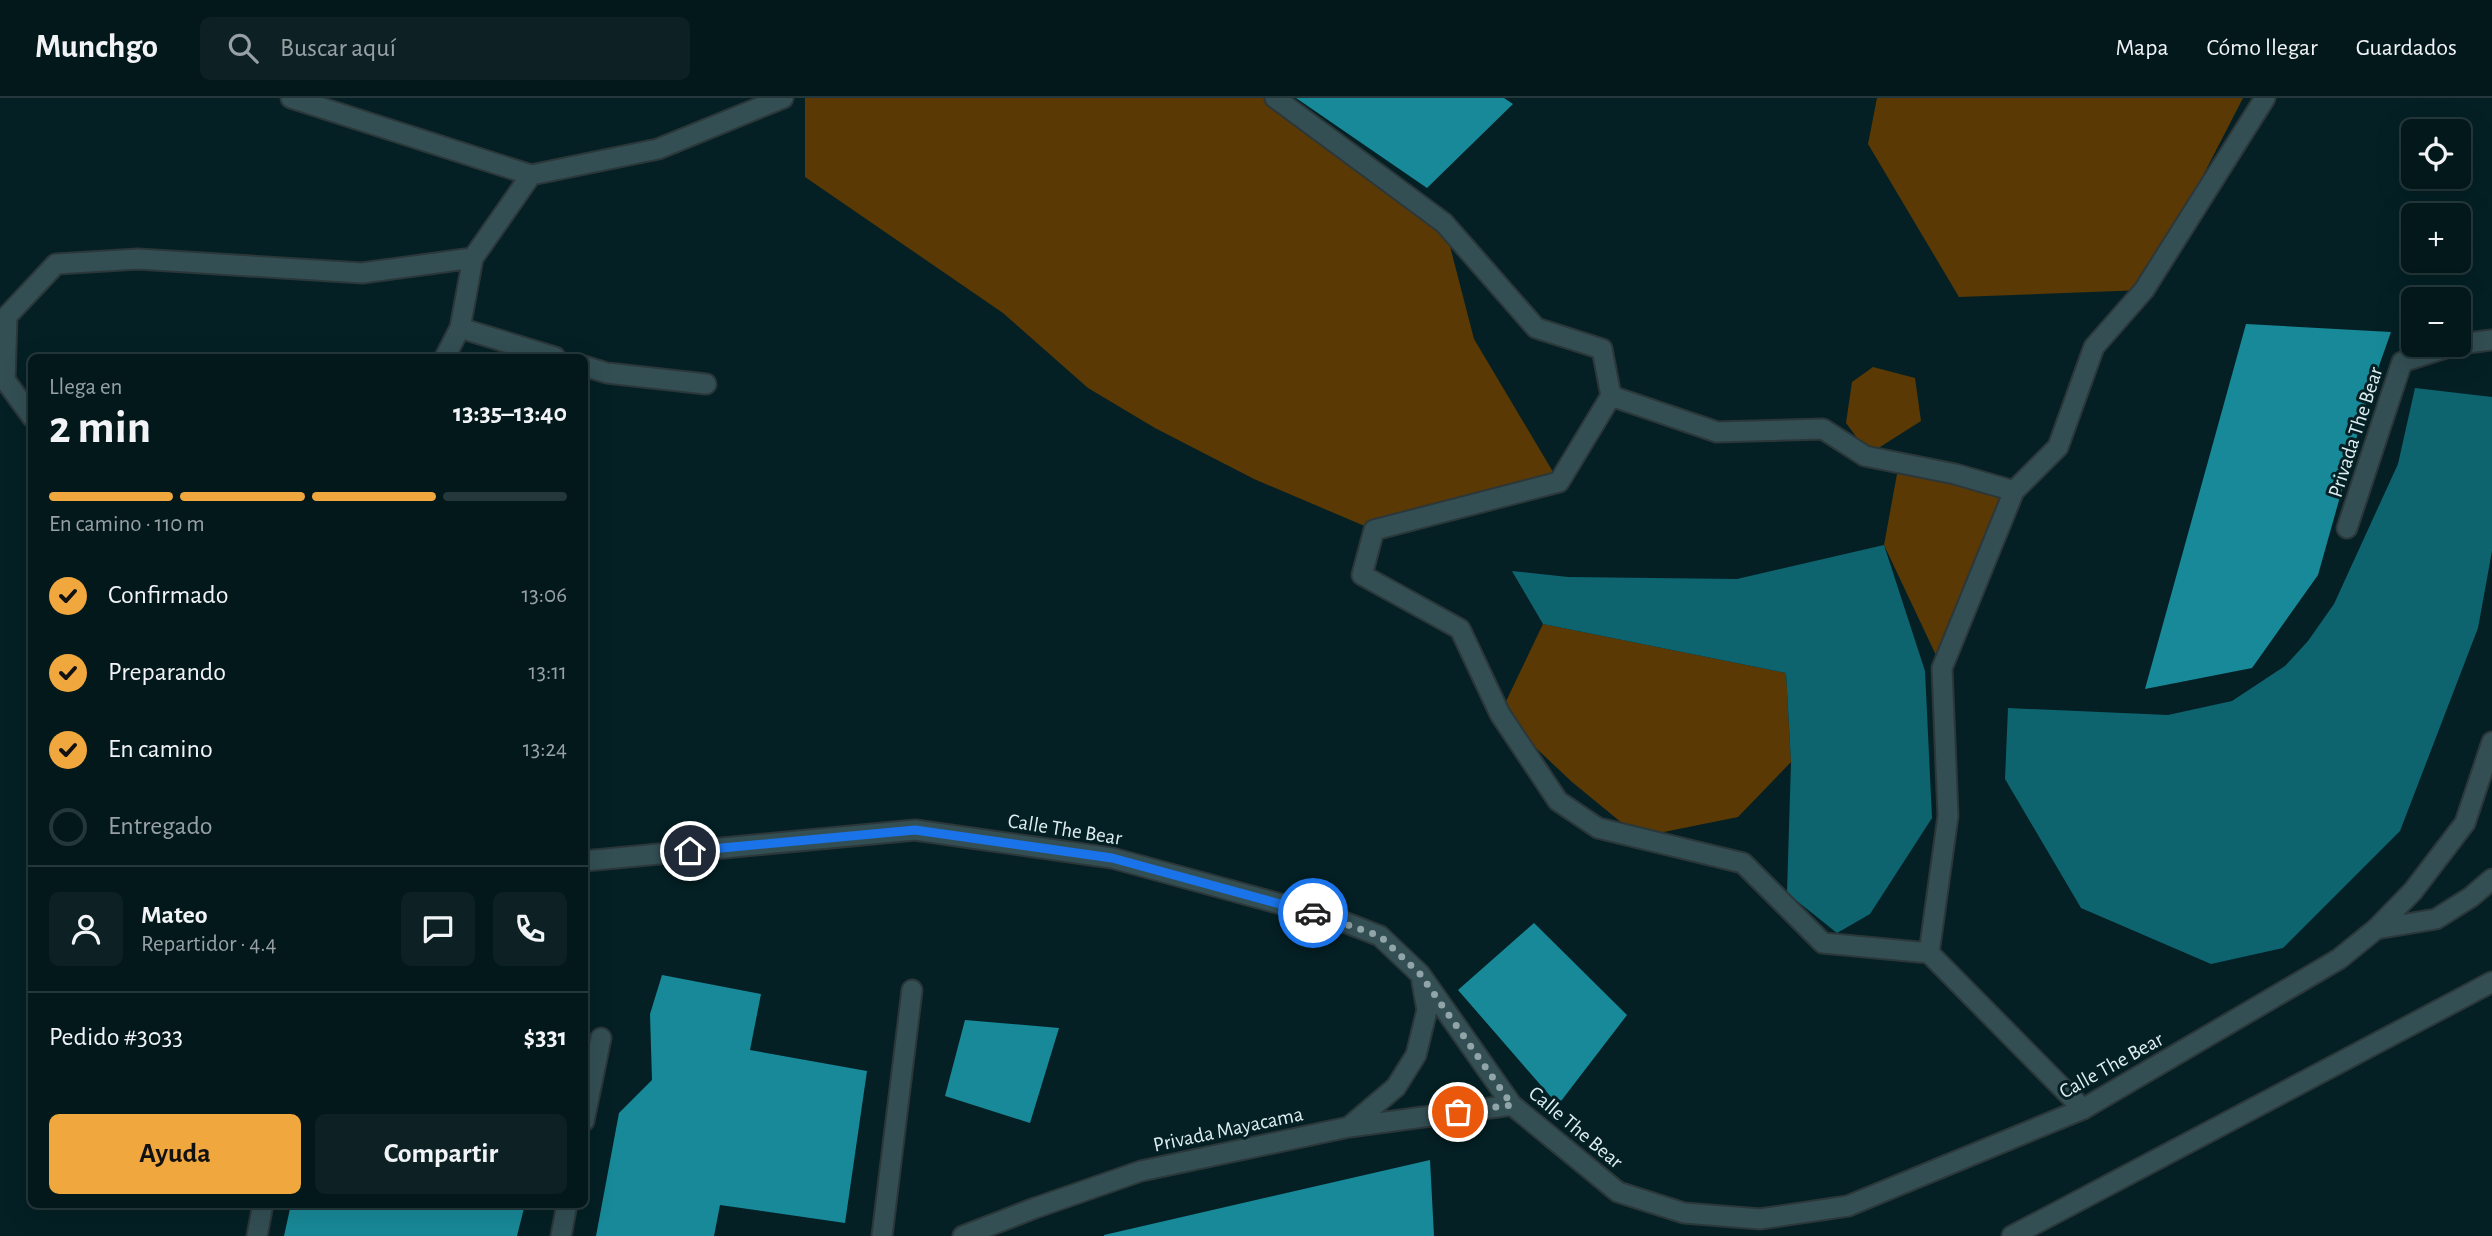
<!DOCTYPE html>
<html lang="es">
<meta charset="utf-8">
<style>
body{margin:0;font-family:"Alegreya Sans",sans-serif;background:#0d2124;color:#f1f3f6;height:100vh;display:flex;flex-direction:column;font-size:26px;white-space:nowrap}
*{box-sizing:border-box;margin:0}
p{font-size:23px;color:#97a0a3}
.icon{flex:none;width:38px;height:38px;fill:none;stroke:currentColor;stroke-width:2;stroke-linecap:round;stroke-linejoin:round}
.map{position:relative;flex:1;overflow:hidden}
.sheet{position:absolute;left:28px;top:256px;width:560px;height:854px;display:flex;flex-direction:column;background:#03181b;border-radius:10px;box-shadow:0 7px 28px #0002,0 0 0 2px #24373a}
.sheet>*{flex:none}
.fabs{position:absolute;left:2401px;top:21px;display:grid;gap:14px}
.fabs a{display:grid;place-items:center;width:70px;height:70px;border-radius:10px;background:#03181b;box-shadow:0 7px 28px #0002,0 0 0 2px #24373a;font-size:35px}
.pin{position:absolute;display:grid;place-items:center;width:60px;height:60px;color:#fff;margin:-30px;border:4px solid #fff;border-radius:50%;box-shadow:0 2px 7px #0007}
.courier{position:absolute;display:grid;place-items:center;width:70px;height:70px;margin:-35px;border:5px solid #1a73e8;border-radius:50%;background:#fff;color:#222;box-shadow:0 2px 9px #0007}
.overview em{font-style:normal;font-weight:600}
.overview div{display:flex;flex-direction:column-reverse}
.overview{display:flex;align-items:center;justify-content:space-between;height:119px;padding:0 21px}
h1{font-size:46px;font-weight:600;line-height:52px}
.bar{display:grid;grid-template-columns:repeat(4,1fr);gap:10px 7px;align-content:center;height:84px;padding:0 21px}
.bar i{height:9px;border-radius:5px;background:#24373a}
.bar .on{background:#efa73e}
.bar p{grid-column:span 4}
.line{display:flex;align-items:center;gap:18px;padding:0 21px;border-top:2px solid #24373a}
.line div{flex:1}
.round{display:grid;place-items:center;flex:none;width:74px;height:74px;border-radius:10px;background:#0d2124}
ol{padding:0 21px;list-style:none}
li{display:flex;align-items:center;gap:21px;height:77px}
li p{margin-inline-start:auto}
li .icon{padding:7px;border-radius:50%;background:#efa73e;color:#111;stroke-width:4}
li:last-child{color:#97a0a3}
li i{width:38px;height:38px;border:4px solid #24373a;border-radius:50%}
.cta{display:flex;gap:14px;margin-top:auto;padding:14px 21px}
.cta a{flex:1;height:80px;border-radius:10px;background:#efa73e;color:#111;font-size:28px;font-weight:600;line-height:80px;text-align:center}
.cta a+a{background:#0d2124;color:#f1f3f6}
header{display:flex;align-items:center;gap:42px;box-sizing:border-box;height:98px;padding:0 35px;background:#03181b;border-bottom:2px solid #24373a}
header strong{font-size:33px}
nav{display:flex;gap:38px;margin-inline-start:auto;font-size:24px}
.search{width:490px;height:63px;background:#0d2124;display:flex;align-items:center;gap:18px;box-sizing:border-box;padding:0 24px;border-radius:10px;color:#97a0a3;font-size:26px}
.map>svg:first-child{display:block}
.green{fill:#5a3904}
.water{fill:#0d646f}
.building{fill:#188998}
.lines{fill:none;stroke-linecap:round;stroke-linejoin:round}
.service-casing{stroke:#2c373a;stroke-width:23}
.pedestrian-casing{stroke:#2c373a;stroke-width:23}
.minor-casing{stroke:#2c373a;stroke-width:23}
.tertiary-casing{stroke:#2c373a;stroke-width:23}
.service{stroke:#334f54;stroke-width:19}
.pedestrian{stroke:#334f54;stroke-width:19}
.minor{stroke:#334f54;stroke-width:19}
.tertiary{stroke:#334f54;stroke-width:19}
.done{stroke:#91a5a9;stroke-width:7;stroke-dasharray:0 12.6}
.route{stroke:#1a73e8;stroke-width:9}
.labels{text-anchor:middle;stroke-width:6;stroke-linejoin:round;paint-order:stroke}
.street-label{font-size:21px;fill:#ddedf0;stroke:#042024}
</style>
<header>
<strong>Munchgo</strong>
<div class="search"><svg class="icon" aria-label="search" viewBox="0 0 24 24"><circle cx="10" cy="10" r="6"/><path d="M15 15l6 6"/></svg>Buscar aquí</div>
<nav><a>Mapa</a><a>Cómo llegar</a><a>Guardados</a></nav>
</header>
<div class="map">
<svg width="2492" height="1138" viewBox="0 0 2492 1138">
<rect width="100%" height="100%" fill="#042024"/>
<!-- green -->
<path class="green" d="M 805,0 L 1275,0 L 1444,125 L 1474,241 L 1559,384 L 1374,432 L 1254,381 L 1155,330 L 1088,290 L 1003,215 L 805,79 Z
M 1877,0 L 2243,0 L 2144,192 L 1959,199 L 1868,46 Z
M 1873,269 L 1915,280 L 1921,323 L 1869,356 L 1846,325 L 1852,284 Z
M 1899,365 L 2014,393 L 1942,570 L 1884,447 Z
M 1543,526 L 1786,575 L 1791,664 L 1738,719 L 1639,739 L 1572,684 L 1500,616 Z"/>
<!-- water -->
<path class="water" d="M 2415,290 L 2492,299 L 2492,453 L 2478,530 L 2400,733 L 2283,850 L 2211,866 L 2081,810 L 2005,681 L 2008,610 L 2168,617 L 2232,603 L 2285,568 L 2308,543 L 2334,506 L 2398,366 Z
M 1884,447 L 1925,573 L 1932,720 L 1870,816 L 1837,835 L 1787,795 L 1791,664 L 1786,575 L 1543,526 L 1512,473 L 1568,479 L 1737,481 Z"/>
<!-- building -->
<path class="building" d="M 1296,0 L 1504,0 L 1513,6 L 1427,90 Z
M 2246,226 L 2391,234 L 2368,299 L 2318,477 L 2252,570 L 2145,591 Z
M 1534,825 L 1627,917 L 1558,1007 L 1458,892 Z
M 662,877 L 761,896 L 750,952 L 867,973 L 845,1125 L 720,1107 L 714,1138 L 596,1138 L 619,1015 L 652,982 L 650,916 Z
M 965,922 L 1059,930 L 1030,1025 L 945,998 Z
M 1430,1062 L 1434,1138 L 1104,1138 L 1104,1137 Z
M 291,1106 L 525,1106 L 517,1138 L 284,1138 Z"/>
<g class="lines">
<!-- service casing -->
<g class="service-casing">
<path id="service" d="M 2376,831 L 2436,821 L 2471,799 L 2492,781"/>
</g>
<!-- pedestrian casing -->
<g class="pedestrian-casing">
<path id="pedestrian" d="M 291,0 L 531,77 L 658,51 L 783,0
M 1275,0 L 1444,125 L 1536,230 L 1602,251 L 1611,298 L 1717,334 L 1823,331 L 1865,358 L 1955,376 L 2014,393
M 460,230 L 555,259
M 445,259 L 460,230 L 473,160 L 531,77
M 584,268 L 607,275 L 706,286
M 1611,298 L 1559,384 L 1374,432 L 1362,477 L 1460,531 L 1500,616 L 1558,703 L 1598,730 L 1743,765 L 1823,845 L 1929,855
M 32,319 L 5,282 L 7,218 L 56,166 L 138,161 L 362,175 L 473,160
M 2083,1011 L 1929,855 L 1948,718 L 1942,570 L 2014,393 L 2058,349 L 2094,249 L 2144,192 L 2265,0"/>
</g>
<!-- minor casing -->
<g class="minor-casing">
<path id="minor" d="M 2459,246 L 2492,242
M 2347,430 L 2402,264 L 2455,247
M 584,763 L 915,732 L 1112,760 L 1339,822 L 1380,838 L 1420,876 L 1512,1007 L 1618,1094 L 1684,1115 L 1760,1121 L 1848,1108 L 2083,1011 L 2339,861 L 2376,831 L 2413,793 L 2465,725 L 2492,644
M 584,1023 L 601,940
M 1350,1028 L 1396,989 L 1416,957 L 1427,912 L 1422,884
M 257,1138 L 263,1106
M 561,1138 L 567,1106
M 882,1138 L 912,892
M 963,1138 L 1035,1110 L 1141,1073 L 1349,1029 L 1512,1007"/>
</g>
<!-- tertiary casing -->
<g class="tertiary-casing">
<path id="tertiary" d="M 2012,1138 L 2492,884"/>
</g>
<!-- service -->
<use href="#service" class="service"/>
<!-- pedestrian -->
<use href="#pedestrian" class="pedestrian"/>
<!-- minor -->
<use href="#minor" class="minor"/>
<!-- tertiary -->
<use href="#tertiary" class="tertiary"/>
</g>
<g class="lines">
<!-- done -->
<path class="done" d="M 1313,815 L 1380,838 L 1420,876 L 1512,1007 L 1458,1014"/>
<!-- route -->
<path class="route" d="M 690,753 L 915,732 L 1112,760 L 1313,815"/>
</g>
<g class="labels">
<!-- street labels -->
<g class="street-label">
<text transform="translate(2355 334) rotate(-72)" y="7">Privada The Bear</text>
<text transform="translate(1065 731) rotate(9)" y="7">Calle The Bear</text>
<text transform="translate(2111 967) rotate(-29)" y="7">Calle The Bear</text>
<text transform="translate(1576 1029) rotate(40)" y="7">Calle The Bear</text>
<text transform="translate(1228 1031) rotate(-12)" y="7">Privada Mayacama</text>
</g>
</g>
</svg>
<div class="fabs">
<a><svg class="icon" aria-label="locate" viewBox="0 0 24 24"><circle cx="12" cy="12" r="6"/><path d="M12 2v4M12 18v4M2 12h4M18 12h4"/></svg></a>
<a>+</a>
<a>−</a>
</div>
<div class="pin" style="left:1458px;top:1014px;background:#ea580c"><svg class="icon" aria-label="bag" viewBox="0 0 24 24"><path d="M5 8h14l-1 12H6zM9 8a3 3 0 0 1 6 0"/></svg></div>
<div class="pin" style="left:690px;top:753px;background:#1f2937"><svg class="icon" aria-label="home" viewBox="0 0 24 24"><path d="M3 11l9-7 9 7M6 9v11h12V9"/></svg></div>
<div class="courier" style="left:1313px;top:815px"><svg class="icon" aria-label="car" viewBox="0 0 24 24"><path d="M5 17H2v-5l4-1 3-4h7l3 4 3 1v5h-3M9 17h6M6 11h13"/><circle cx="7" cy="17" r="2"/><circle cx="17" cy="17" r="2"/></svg></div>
<section class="sheet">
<div class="overview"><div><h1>2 min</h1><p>Llega en</p></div><em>13:35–13:40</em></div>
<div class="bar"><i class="on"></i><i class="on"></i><i class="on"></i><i></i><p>En camino · 110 m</p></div>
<ol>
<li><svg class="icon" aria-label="check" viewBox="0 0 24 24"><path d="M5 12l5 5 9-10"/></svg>Confirmado<p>13:06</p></li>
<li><svg class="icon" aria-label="check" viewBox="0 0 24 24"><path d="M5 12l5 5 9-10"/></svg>Preparando<p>13:11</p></li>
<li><svg class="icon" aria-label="check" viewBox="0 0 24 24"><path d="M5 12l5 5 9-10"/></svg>En camino<p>13:24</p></li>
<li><i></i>Entregado</li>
</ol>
<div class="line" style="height:126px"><a class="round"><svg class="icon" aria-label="person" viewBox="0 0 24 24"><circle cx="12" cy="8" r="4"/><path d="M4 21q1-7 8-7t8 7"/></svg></a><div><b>Mateo</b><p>Repartidor · 4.4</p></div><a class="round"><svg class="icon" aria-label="chat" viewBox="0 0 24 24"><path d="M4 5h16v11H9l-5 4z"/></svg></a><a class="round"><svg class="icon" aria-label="phone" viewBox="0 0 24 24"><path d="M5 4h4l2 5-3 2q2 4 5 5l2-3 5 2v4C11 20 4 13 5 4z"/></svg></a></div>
<div class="line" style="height:91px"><div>Pedido #3033</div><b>$331</b></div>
<div class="cta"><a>Ayuda</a><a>Compartir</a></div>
</section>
</div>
